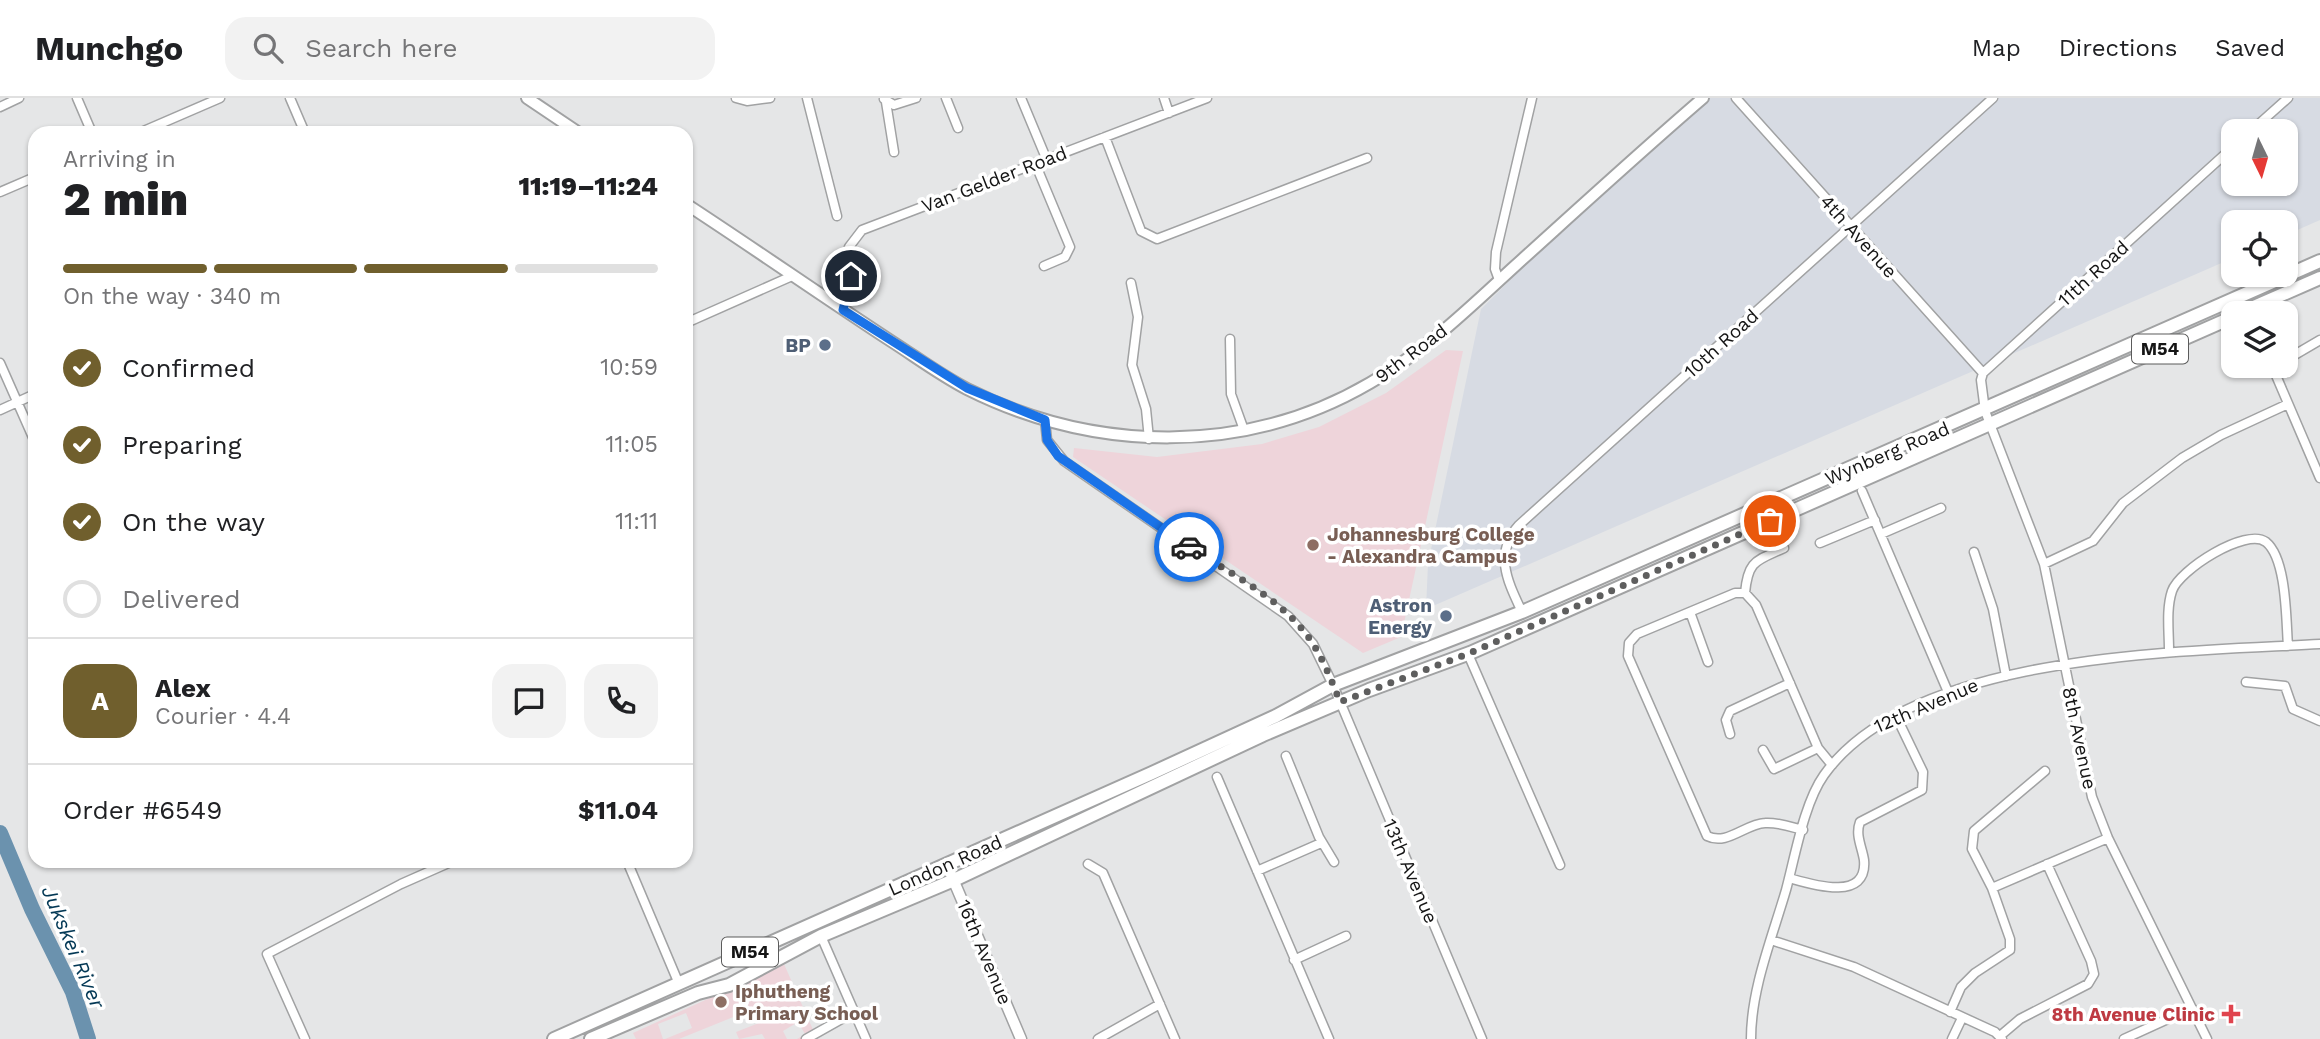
<!DOCTYPE html>
<meta charset="utf-8">
<style>
body{margin:0;font-family:"Work Sans",sans-serif;background:#f2f2f2;color:#202124;height:100vh;display:flex;flex-direction:column;font-size:26px;white-space:nowrap}
*{box-sizing:border-box;margin:0}
p{font-size:23px;color:#757577}
.icon{flex:none;width:38px;height:38px;fill:none;stroke:currentColor;stroke-width:2;stroke-linecap:round;stroke-linejoin:round}
.map{position:relative;flex:1;overflow:hidden}
.drawer{position:absolute;left:28px;top:28px;width:665px;height:742px;display:flex;flex-direction:column;background:#fff;border-radius:21px;box-shadow:0 2px 5px #0004}
.drawer>*{flex:none}
.needle{width:46px;rotate:175deg}
.buttons{position:absolute;left:2221px;top:21px;display:grid;gap:14px}
.buttons a{display:grid;place-items:center;width:77px;height:77px;border-radius:14px;background:#fff;box-shadow:0 2px 5px #0004;font-size:35px}
.pin{position:absolute;display:grid;place-items:center;width:60px;height:60px;color:#fff;margin:-30px;border:4px solid #fff;border-radius:50%;box-shadow:0 2px 7px #0007}
.courier{position:absolute;display:grid;place-items:center;width:70px;height:70px;margin:-35px;border:5px solid #1a73e8;border-radius:50%;background:#fff;color:#222;box-shadow:0 2px 9px #0007}
.headline em{font-style:normal;font-weight:800}
.headline div{display:flex;flex-direction:column-reverse}
.headline{display:flex;align-items:center;justify-content:space-between;height:119px;padding:0 35px}
h1{font-size:46px;font-weight:800;line-height:52px}
.bar{display:grid;grid-template-columns:repeat(4,1fr);gap:10px 7px;align-content:center;height:84px;padding:0 35px}
.bar i{height:9px;border-radius:5px;background:#e0e0e0}
.bar .current{background:#705f2d}
.bar p{grid-column:span 4}
.line{display:flex;align-items:center;gap:18px;padding:0 35px;border-top:2px solid #e0e0e0}
.line div{flex:1}
.round{display:grid;place-items:center;flex:none;width:74px;height:74px;border-radius:21px;background:#f2f2f2}
ol{padding:0 35px;list-style:none}
li{display:flex;align-items:center;gap:21px;height:77px}
li p{margin-inline-start:auto}
li .icon{padding:7px;border-radius:50%;background:#705f2d;color:#fff;stroke-width:4}
li:last-child{color:#757577}
li i{width:38px;height:38px;border:4px solid #e0e0e0;border-radius:50%}
header{display:flex;align-items:center;gap:42px;box-sizing:border-box;height:98px;padding:0 35px;background:#fff;border-bottom:2px solid #e0e0e0}
header strong{font-size:33px}
nav{display:flex;gap:38px;margin-inline-start:auto;font-size:24px}
.search{width:490px;height:63px;background:#f2f2f2;display:flex;align-items:center;gap:18px;box-sizing:border-box;padding:0 24px;border-radius:21px;color:#757577;font-size:26px}
.map>svg:first-child{display:block}
.built{fill:#d7dbe3;fill-rule:evenodd}
.education{fill:#eed4da}
.lines{fill:none;stroke-linecap:round;stroke-linejoin:round}
.river{stroke:#6b92ae;stroke-width:16}
.minor-casing{stroke:#a1a2a3;stroke-width:11}
.tertiary-casing{stroke:#a1a2a3;stroke-width:13}
.secondary-casing{stroke:#a1a2a3;stroke-width:14}
.primary-casing{stroke:#a1a2a3;stroke-width:16}
.minor{stroke:#fff;stroke-width:8}
.tertiary{stroke:#fff;stroke-width:10}
.secondary{stroke:#fff;stroke-width:10}
.primary{stroke:#fff;stroke-width:12}
.done{stroke:#5e5e5e;stroke-width:7;stroke-dasharray:0 12.6}
.route{stroke:#1a73e8;stroke-width:9}
.service-dot{fill:#5c6f8a;stroke:#fff;stroke-width:2.5}
.education-dot{fill:#8d6e63;stroke:#fff;stroke-width:2.5}
.health-dot{fill:#e0444e;stroke:#fff;stroke-width:2.5}
.labels{text-anchor:middle;stroke-width:7;stroke-linejoin:round;paint-order:stroke}
.shield{fill:#fff;stroke:#5b5b5b;stroke-width:2}
.shield-label{font-size:18px;font-weight:bold;fill:#151515}
.street-label{font-size:19px;fill:#151515;stroke:#fff}
.service-label{font-size:19px;font-weight:bold;fill:#4e5e75;stroke:#fff;text-anchor:end}
.education-label{font-size:19px;font-weight:bold;fill:#785e54;stroke:#fff;text-anchor:start}
.health-label{font-size:19px;font-weight:bold;fill:#be3a42;stroke:#fff;text-anchor:end}
.water-label{font-size:21px;font-style:italic;fill:#033855;stroke:#fff}
</style>
<header>
<strong>Munchgo</strong>
<div class="search"><svg class="icon" aria-label="search" viewBox="0 0 24 24"><circle cx="10" cy="10" r="6"/><path d="M15 15l6 6"/></svg>Search here</div>
<nav><a>Map</a><a>Directions</a><a>Saved</a></nav>
</header>
<div class="map">
<svg width="2320" height="941" viewBox="0 0 2320 941">
<rect width="100%" height="100%" fill="#e5e6e7"/>
<!-- built -->
<path class="built" d="M 1693,0 L 2320,0 L 2320,122 L 2286,137 L 2286,124 L 2233,124 L 2233,160 L 1426,511 L 1428,466 L 1481,211 ZM 2233,33 L 2286,33 L 2286,86 L 2233,86 Z"/>
<!-- education -->
<path class="education" d="M 1446,252 L 1463,253 L 1401,539 L 1363,555 L 1073,359 L 1074,350 L 1157,359 L 1262,346 L 1319,329 L 1386,295 Z
M 784,866 L 814,934 L 804,941 L 797,941 L 805,936 L 798,924 L 783,933 L 787,941 L 765,941 L 762,936 L 739,941 L 736,934 L 769,921 L 763,907 L 679,941 L 665,941 L 692,930 L 686,915 L 658,926 L 663,941 L 636,941 L 633,935 Z"/>
<g class="lines">
<!-- river -->
<path class="river" d="M 0,735 L 32,811 L 73,894 L 88,941"/>
<!-- minor casing -->
<g class="minor-casing">
<path id="minor" d="M 77,0 L 92,35
M 290,0 L 305,35
M 736,0 L 747,3 L 770,0
M 807,0 L 837,118
M 946,0 L 958,30
M 1021,0 L 1046,60
M 1164,0 L 1169,15
M 1736,0 L 1983,275
M 884,1 L 894,7 L 916,0
M 886,4 L 894,54
M 0,9 L 19,0
M 2251,33 L 2288,0
M 139,35 L 220,0
M 1105,39 L 1141,133 L 1157,141 L 1367,60
M 1035,65 L 1070,149 L 1065,159 L 1044,168
M 0,94 L 35,79
M 1499,182 L 1495,171 L 1496,154 L 1532,0
M 1131,185 L 1138,219 L 1132,267 L 1146,311 L 1149,341
M 843,212 L 851,185 L 849,149 L 862,132 L 1207,0
M 686,225 L 792,178
M 1230,241 L 1231,296 L 1244,332
M 2286,262 L 2320,242
M 0,265 L 35,344
M 2272,268 L 2320,380
M 0,312 L 35,296
M 1045,322 L 1047,342 L 1064,363 L 1288,518 L 1313,546 L 1333,587 L 1482,941
M 1862,393 L 1948,594
M 1881,436 L 1941,410
M 1820,445 L 1875,422
M 1974,454 L 1993,511 L 2006,578
M 2044,466 L 2093,443 L 2123,405 L 2182,360 L 2221,337 L 2288,306
M 1745,495 L 1735,495 L 1637,536 L 1629,545 L 1628,558 L 1707,738 C 1727,748 1745,726 1765,725 C 1778,724 1791,729 1803,732
M 1745,495 L 1756,507 L 1818,650 L 1832,667
M 1745,495 C 1748,462 1756,463 1784,450
M 1522,514 C 1508,484 1493,456 1519,427 L 1993,0
M 1690,514 L 1708,564
M 2169,552 C 2169,533 2166,511 2172,493 C 2179,472 2246,429 2266,444 C 2287,461 2286,523 2288,548
M 1468,556 L 1560,767
M 2246,584 L 2285,588 L 2293,611 L 2320,623
M 1730,636 L 1726,622 L 1730,613 L 1790,585
M 1763,652 L 1774,671 L 1818,650
M 1286,658 L 1319,739 L 1334,764
M 1217,679 L 1329,941
M 627,763 L 679,886
M 1088,766 L 1103,775 L 1175,941
M 1257,773 L 1321,745
M 1789,780 C 1810,786 1868,805 1864,762 C 1862,749 1855,737 1860,724 L 1922,692 L 1923,674 L 1896,618
M 1992,790 L 1972,751 L 1974,733 L 2045,673
M 821,838 L 866,941
M 1771,842 L 1854,869 L 1995,934 L 2002,941
M 1294,862 L 1346,838
M 1950,914 L 1961,889 L 1975,875 L 2010,852 L 2010,841 L 1992,790 L 2108,740
M 2000,938 L 2020,921 L 2088,886 L 2094,876 L 2091,863 L 2047,766
M 305,941 L 267,856 L 401,786 L 453,763
M 806,941 L 854,914
M 1098,941 L 1160,906
M 1751,941 C 1751,891 1772,840 1786,792 C 1795,759 1804,705 1824,677 C 1912,554 2181,554 2320,546
M 1952,941 L 1962,920
M 2124,941 L 2192,910
M 2207,941 L 2108,740 L 2092,699 L 2044,466 L 1985,313 L 1981,282 L 1983,275 L 2233,49"/>
</g>
<!-- tertiary casing -->
<g class="tertiary-casing">
<path id="tertiary" d="M 947,767 L 1021,941"/>
</g>
<!-- secondary casing -->
<g class="secondary-casing">
<path id="secondary" d="M 527,0 L 579,35
M 686,106 C 755,151 822,198 891,243 C 916,259 940,277 967,291 C 1095,355 1245,358 1370,285 C 1423,255 1469,210 1515,168 C 1577,112 1639,55 1703,0"/>
</g>
<!-- primary casing -->
<g class="primary-casing">
<path id="primary" d="M 2240,215 L 2320,180
M 554,941 L 1152,675 L 1276,618 L 1333,587 L 1522,514 L 2320,163
M 591,941 L 698,895 L 729,887 L 821,838 L 954,782 L 1263,637 L 1369,592 L 1470,555 L 2233,219"/>
</g>
<!-- minor -->
<use href="#minor" class="minor"/>
<!-- tertiary -->
<use href="#tertiary" class="tertiary"/>
<!-- secondary -->
<use href="#secondary" class="secondary"/>
<!-- primary -->
<use href="#primary" class="primary"/>
</g>
<g class="lines">
<!-- done -->
<path class="done" d="M 1189,449 C 1228,474 1278,499 1306,536 C 1321,555 1331,581 1340,604 L 1470,555 L 1770,423"/>
<!-- route -->
<path class="route" d="M 851,178 L 843,212 L 967,290 L 1045,322 L 1047,342 L 1058,358 L 1189,449"/>
</g>
<!-- markers -->
<g class="service-dot">
<circle cx="825" cy="247" r="7"/>
<circle cx="1446" cy="518" r="7"/>
</g>
<g class="education-dot">
<circle cx="1313" cy="447" r="7"/>
<circle cx="721" cy="904" r="7"/>
</g>
<path class="health-dot" d="M2227.5 905.5h7v7h7v7h-7v7h-7v-7h-7v-7h7z"/>
<g class="labels">
<!-- shield labels -->
<g class="shield">
<rect x="2132" y="236.5" width="56" height="29" rx="5"/>
<rect x="722" y="839.5" width="56" height="29" rx="5"/>
</g>
<g class="shield-label">
<text x="2160" y="257">M54</text>
<text x="750" y="860">M54</text>
</g>
<!-- street labels -->
<g class="street-label">
<text transform="translate(994 81) rotate(-21)" y="7">Van Gelder Road</text>
<text transform="translate(1859 138) rotate(48)" y="7">4th Avenue</text>
<text transform="translate(2093 175) rotate(-42)" y="7">11th Road</text>
<text transform="translate(1721 245) rotate(-42)" y="7">10th Road</text>
<text transform="translate(1411 255) rotate(-37)" y="7">9th Road</text>
<text transform="translate(1887 355) rotate(-23)" y="7">Wynberg Road</text>
<text transform="translate(1926 607) rotate(-23)" y="7">12th Avenue</text>
<text transform="translate(2080 640) rotate(78)" y="7">8th Avenue</text>
<text transform="translate(945 767) rotate(-24)" y="7">London Road</text>
<text transform="translate(1411 773) rotate(67)" y="7">13th Avenue</text>
<text transform="translate(985 854) rotate(67)" y="7">16th Avenue</text>
</g>
<!-- service labels -->
<g class="service-label">
<text x="811" y="254">BP</text>
<text x="1432" y="514">Astron<tspan x="1432" dy="22">Energy</tspan></text>
</g>
<!-- education labels -->
<g class="education-label">
<text x="1327" y="443">Johannesburg College<tspan x="1327" dy="22">- Alexandra Campus</tspan></text>
<text x="735" y="900">Iphutheng<tspan x="735" dy="22">Primary School</tspan></text>
</g>
<!-- health labels -->
<g class="health-label">
<text x="2215" y="923">8th Avenue Clinic</text>
</g>
<!-- water labels -->
<g class="water-label">
<text transform="translate(73 849) rotate(67)" y="7">Jukskei River</text>
</g>
</g>
</svg>
<div class="buttons">
<a><svg class="needle" viewBox="-14 -14 28 28"><path d="M0-13l5 13h-10z" fill="#e53935"/><path d="M0 13l5-13h-10z" fill="#757577"/></svg></a>
<a><svg class="icon" aria-label="locate" viewBox="0 0 24 24"><circle cx="12" cy="12" r="6"/><path d="M12 2v4M12 18v4M2 12h4M18 12h4"/></svg></a>
<a><svg class="icon" aria-label="layers" viewBox="0 0 24 24"><path d="M12 4l9 5-9 5-9-5zM3 14l9 5 9-5"/></svg></a>
</div>
<div class="pin" style="left:1770px;top:423px;background:#ea580c"><svg class="icon" aria-label="bag" viewBox="0 0 24 24"><path d="M5 8h14l-1 12H6zM9 8a3 3 0 0 1 6 0"/></svg></div>
<div class="pin" style="left:851px;top:178px;background:#1f2937"><svg class="icon" aria-label="home" viewBox="0 0 24 24"><path d="M3 11l9-7 9 7M6 9v11h12V9"/></svg></div>
<div class="courier" style="left:1189px;top:449px"><svg class="icon" aria-label="car" viewBox="0 0 24 24"><path d="M5 17H2v-5l4-1 3-4h7l3 4 3 1v5h-3M9 17h6M6 11h13"/><circle cx="7" cy="17" r="2"/><circle cx="17" cy="17" r="2"/></svg></div>
<section class="drawer">
<div class="headline"><div><h1>2 min</h1><p>Arriving in</p></div><em>11:19–11:24</em></div>
<div class="bar"><i class="current"></i><i class="current"></i><i class="current"></i><i></i><p>On the way · 340 m</p></div>
<ol>
<li><svg class="icon" aria-label="check" viewBox="0 0 24 24"><path d="M5 12l5 5 9-10"/></svg>Confirmed<p>10:59</p></li>
<li><svg class="icon" aria-label="check" viewBox="0 0 24 24"><path d="M5 12l5 5 9-10"/></svg>Preparing<p>11:05</p></li>
<li><svg class="icon" aria-label="check" viewBox="0 0 24 24"><path d="M5 12l5 5 9-10"/></svg>On the way<p>11:11</p></li>
<li><i></i>Delivered</li>
</ol>
<div class="line" style="height:126px"><b class="round" style="background:#705f2d;color:#fff">A</b><div><b>Alex</b><p>Courier · 4.4</p></div><a class="round"><svg class="icon" aria-label="chat" viewBox="0 0 24 24"><path d="M4 5h16v11H9l-5 4z"/></svg></a><a class="round"><svg class="icon" aria-label="phone" viewBox="0 0 24 24"><path d="M5 4h4l2 5-3 2q2 4 5 5l2-3 5 2v4C11 20 4 13 5 4z"/></svg></a></div>
<div class="line" style="height:91px"><div>Order #6549</div><b>$11.04</b></div>
</section>
</div>
